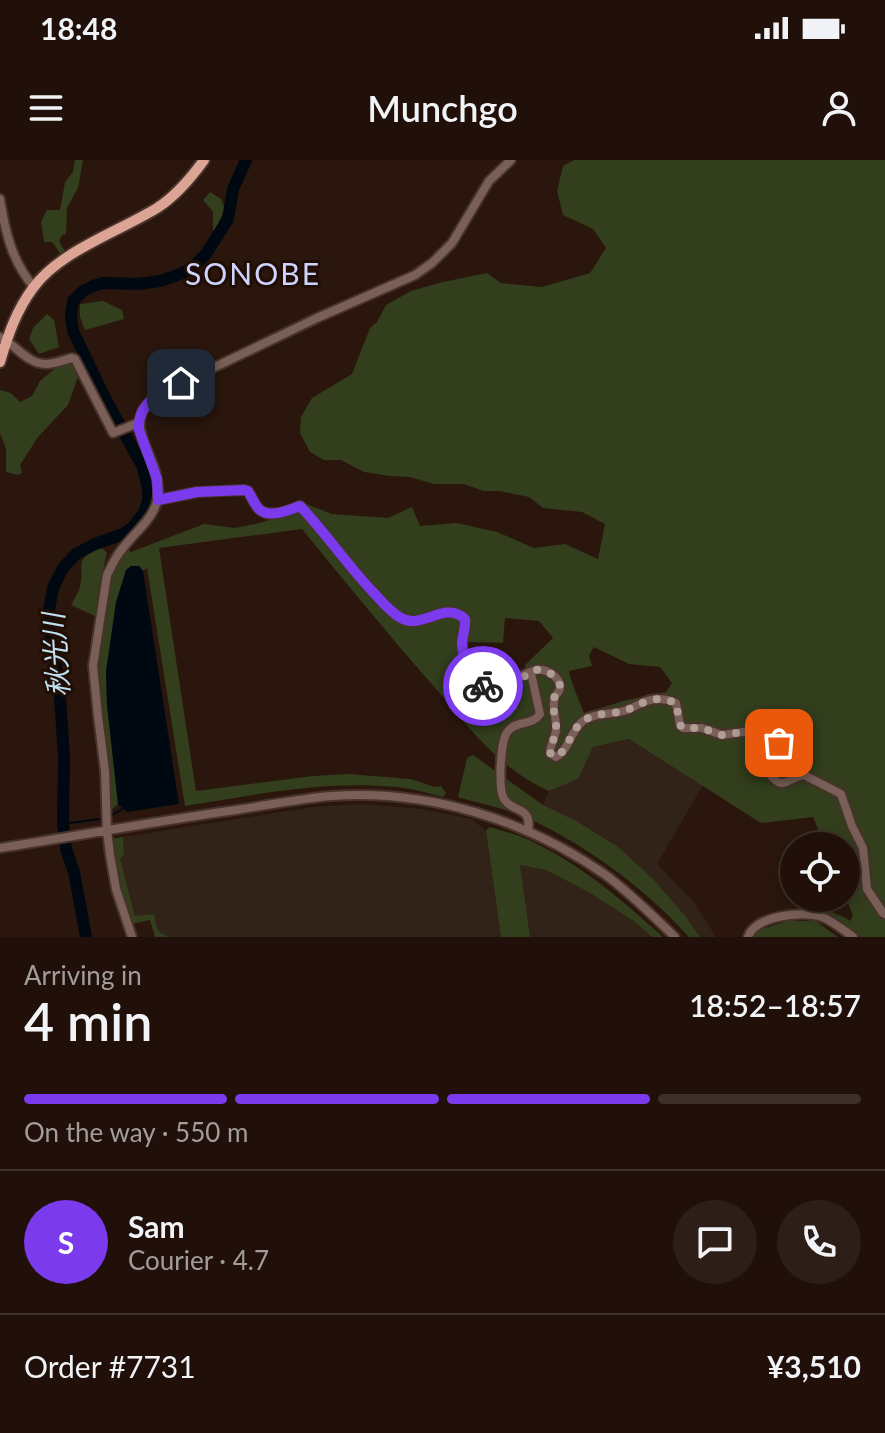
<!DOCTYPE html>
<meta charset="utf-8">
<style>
body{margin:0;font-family:Lato,"Noto Sans JP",sans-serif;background:#2d1e17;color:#f1f3f6;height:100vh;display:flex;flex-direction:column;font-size:30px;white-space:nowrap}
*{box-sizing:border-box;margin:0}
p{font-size:26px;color:#a29d9c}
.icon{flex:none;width:44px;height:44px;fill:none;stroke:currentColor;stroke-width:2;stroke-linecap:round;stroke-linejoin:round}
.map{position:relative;height:777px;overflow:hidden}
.drawer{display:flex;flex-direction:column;background:#201009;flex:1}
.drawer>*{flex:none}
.tools{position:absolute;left:780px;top:672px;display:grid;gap:16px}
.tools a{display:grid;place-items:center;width:80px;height:80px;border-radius:50%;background:#201009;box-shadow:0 4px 20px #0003,0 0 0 2px #3d302a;font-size:40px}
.pin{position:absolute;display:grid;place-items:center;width:68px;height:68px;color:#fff;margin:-34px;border-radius:16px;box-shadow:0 4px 12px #0006}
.courier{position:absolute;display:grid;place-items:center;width:80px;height:80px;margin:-40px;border:6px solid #7c3aed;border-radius:50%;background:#fff;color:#222;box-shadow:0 2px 10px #0007}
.overview em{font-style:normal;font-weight:600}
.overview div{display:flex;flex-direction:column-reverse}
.overview{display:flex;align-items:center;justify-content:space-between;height:136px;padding:0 24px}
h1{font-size:52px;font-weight:600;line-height:60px}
.bar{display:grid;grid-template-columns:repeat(4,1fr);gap:12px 8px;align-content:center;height:96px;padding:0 24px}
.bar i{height:10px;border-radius:6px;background:#3d302a}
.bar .current{background:#7c3aed}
.bar p{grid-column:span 4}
.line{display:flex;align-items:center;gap:20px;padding:0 24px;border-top:2px solid #3d302a}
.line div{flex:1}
.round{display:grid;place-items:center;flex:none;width:84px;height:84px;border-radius:42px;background:#2d1e17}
.status{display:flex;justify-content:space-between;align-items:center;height:56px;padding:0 40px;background:#201009;direction:ltr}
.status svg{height:22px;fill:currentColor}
header{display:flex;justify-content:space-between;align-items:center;height:104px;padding:0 24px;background:#201009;font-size:36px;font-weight:600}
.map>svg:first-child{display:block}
.industrial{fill:#322319}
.green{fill:#323e1c;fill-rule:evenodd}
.water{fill:#000912}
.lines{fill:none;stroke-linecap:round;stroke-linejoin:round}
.stream{stroke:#000912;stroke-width:2}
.river{stroke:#000912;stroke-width:12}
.minor-casing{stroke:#47332a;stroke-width:12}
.major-casing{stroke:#47332a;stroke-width:14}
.minor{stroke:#7a5f58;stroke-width:8}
.major{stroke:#dca495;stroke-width:10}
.done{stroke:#af9e96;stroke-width:8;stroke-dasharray:0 14.4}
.route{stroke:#7c3aed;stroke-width:10}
.labels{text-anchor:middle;stroke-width:6;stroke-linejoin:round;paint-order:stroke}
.water-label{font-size:28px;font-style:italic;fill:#bfe1f4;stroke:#200d04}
.quarter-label{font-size:30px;letter-spacing:2px;fill:#ced2fe;stroke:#200d04}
</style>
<div class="status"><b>18:48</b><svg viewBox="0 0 49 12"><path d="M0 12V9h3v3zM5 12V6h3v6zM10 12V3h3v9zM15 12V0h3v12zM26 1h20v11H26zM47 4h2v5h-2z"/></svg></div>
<header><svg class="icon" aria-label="menu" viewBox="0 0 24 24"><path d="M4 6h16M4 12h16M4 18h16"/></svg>Munchgo<svg class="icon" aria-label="person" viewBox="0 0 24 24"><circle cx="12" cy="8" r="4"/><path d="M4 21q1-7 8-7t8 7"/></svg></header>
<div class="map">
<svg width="885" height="777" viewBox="0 0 885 777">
<rect width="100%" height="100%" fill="#2a160c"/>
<!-- industrial -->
<path class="industrial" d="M 629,579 L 703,625 L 657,704 L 693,741 L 716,777 L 700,777 L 686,757 L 543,645 L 549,631 L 578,619 L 593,587 Z
M 361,644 L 422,649 L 472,659 L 486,671 L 501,777 L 172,777 L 163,775 L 157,769 L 154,754 L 135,756 L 119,699 L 124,695 L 123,677 L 313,647 Z
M 519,705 L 546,710 L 590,733 L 635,762 L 652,777 L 530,777 Z"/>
<!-- green -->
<path class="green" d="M 75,0 L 83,0 L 78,28 L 67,48 L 66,74 L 62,75 L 59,81 L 65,92 L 62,96 L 52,82 L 44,82 L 41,62 L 47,50 L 60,50 L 65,22 L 73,12 Z
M 574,0 L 885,0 L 885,777 L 860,777 L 838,761 L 806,750 L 778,753 C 803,745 827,746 850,761 L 853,756 L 846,738 L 846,686 L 825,686 L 813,657 L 761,663 L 629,579 L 593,587 L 578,619 L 549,631 C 501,610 469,568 436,529 C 390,477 346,423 302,369 L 159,388 L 196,631 L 313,616 L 348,614 L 411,619 L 434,627 L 441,626 L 446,633 L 443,637 C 427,633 411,628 395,627 C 324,620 255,635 185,646 L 147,408 L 143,411 L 139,406 L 106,511 L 107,544 L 118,644 L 110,651 L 108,597 L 97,511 L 111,420 L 116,405 L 128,389 L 131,392 L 204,364 L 235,368 L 259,363 L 294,352 L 306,344 L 332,354 L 388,358 L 412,347 L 420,366 L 457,363 L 497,372 L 534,388 L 565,384 L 598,399 L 605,364 L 582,352 L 543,348 L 529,337 L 500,331 L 483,331 L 464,324 L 434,324 L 410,317 L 390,316 L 364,312 L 341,300 L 324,300 L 310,292 L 300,273 L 301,257 L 312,238 L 352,214 L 370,168 L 377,162 L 386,145 L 411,131 L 443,122 L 487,113 L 501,123 L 542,127 L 590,113 L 606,88 L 593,69 L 563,55 L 557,31 L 563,6 ZM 505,458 L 539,461 L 553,478 L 525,505 L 527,517 L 491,532 L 481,529 L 468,511 L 467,482 L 503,483 ZM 594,487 L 629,504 L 660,507 L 672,523 L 666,532 L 627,540 L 584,553 C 579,539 572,526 569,511 L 592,506 L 589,495 Z
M 210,32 L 221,39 L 225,49 L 213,74 L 213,52 L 203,40 Z
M 103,141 L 122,150 L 124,159 L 85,170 L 80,157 L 80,144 Z
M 47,154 L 54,160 L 59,187 L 39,194 L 29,179 L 33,168 Z
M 71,202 L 79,214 L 68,245 L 38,277 L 20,305 L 22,313 L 18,315 L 6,312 L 6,289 L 0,273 L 0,230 L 11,233 L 20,242 L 32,236 L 40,221 L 59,205 Z
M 101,387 L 107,393 L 100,422 L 95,456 L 71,445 C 74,439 79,432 80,426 C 85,401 73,401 101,387 Z
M 473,595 L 543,645 L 576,661 L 618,687 L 653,719 L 686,757 L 700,777 L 689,777 C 644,727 580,680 518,654 C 499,647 477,643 458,637 L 467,598 Z
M 490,667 C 504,671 518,675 531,681 C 582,705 622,740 663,777 L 652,777 L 635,762 L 590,733 L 546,710 L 520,705 L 530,777 L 501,777 L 486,671 Z
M 123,677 L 124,695 L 120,699 L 135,756 L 154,754 C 157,768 156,774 172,777 L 155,777 L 150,760 L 132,764 L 117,715 L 112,679 Z
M 787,761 L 816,761 L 838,777 L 754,777 L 756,771 Z"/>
<!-- water -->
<path class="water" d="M 131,406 L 139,406 L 143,411 L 179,644 L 127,652 L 118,644 L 107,544 L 106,511 L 116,442 L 126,410 Z"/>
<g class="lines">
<!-- stream -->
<path class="stream" d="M 112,655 L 122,649
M 63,664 L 100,659"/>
<!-- river -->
<path class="river" d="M 86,777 L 74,712 L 66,689 L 63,664 L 64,596 L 59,523 L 50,473 L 49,450 L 53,428 L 63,408 L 76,394 L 95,384 L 123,374 L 132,368 L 144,353 L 148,341 L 148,329 L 143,307 L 106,240 L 73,171 L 71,157 L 73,141 L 83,131 L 93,126 L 103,123 L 138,124 L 160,121 L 178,115 L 192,108 L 206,94 L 228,59 L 233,29 L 246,0"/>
<!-- minor casing -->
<g class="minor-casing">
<path id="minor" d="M 0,39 C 5,71 12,102 34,127
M 0,177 C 15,184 27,204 46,204 C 54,204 64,200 72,198 L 75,199 L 113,273 L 138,263
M 158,340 L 197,332 L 244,330 L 248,331 C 251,336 255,345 259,349 C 269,359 289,350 300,346 C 326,373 347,405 373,432 C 381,441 390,452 401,458 C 423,470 444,440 465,459 C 466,468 462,476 462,485 C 463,500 473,515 482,526 C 502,530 518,515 536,510 C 545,508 559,516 560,526 C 560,534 557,531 555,537 C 551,547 557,559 556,569 C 556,577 550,584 550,593 L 556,597 C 570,589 570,571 583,561 C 595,552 613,555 627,550 C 637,546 646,539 657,539 C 664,539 670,540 676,543 L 680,565 L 683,568 L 702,568 L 722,575 L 765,569 L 777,573 C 782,587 770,598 769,613 C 783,633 788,617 804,615 L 841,634 L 852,666 L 863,688 L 867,729 L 883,753 L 885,754
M 528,671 C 532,645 514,654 504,639 C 498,629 500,579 508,571 C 517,560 532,566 540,554 L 531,513
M 0,688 C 76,676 152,662 229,651 C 263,646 297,639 331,636 C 428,629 528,660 607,716 C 631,734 653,756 675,777
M 132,777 L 116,729 L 110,695 L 107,670 L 105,611 L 98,556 L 93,506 L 107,415 C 112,405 116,396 123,388 C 135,372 156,357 158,336 C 162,292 110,261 165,231 L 317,158 L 415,115 L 432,103 L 452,83 L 489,21 L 511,0
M 748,777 C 755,756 800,751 819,756 C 832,760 842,769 853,777"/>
</g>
<!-- major casing -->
<g class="major-casing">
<path id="major" d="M 0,202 C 8,175 16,151 33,128 C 60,91 118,72 157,48 C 176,36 191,18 204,0"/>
</g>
<!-- minor -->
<use href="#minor" class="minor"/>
<!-- major -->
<use href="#major" class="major"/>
</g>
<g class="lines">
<!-- done -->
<path class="done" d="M 483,526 C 498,529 517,520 531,513 C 533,513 534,511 536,510 C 545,508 559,517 560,526 C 560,535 557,531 554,538 C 551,547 557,559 556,569 C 556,577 550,584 550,593 L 556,597 C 569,589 570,571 583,561 C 595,552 613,555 627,550 C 635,547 642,542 651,540 C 659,538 669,540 676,543 L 680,565 L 683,568 L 702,568 L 722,575 L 765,569 L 777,573 L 779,583"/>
<!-- route -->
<path class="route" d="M 181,223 C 160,233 137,243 139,270 L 157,319 L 158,340 L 197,332 L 244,330 L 248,331 C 251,336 255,345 259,349 C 269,359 289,350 300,346 C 326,373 347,405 373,432 C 381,441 390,452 401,458 C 423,470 444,440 465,459 C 466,468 462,476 462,485 C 463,501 473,515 483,526"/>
</g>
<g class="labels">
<!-- water labels -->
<g class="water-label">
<text transform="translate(56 495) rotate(-94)" y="10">秋光川</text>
</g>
<!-- quarter labels -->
<g class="quarter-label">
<text x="253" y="125">SONOBE</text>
</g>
</g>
</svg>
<div class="tools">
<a><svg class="icon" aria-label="locate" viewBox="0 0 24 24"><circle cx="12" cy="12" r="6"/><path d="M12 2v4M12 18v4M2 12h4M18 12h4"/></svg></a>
</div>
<div class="pin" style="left:779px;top:583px;background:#ea580c"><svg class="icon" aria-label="bag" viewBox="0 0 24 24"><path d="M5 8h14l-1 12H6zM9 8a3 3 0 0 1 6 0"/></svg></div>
<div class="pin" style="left:181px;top:223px;background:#1f2937"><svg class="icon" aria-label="home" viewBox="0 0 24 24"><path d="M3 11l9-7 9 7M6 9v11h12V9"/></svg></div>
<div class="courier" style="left:483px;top:526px"><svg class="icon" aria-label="bike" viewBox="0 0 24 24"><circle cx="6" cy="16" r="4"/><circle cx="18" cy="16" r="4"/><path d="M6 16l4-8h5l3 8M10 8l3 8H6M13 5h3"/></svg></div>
</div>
<section class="drawer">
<div class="overview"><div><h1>4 min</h1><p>Arriving in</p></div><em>18:52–18:57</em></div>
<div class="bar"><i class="current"></i><i class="current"></i><i class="current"></i><i></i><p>On the way · 550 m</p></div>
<div class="line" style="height:144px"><b class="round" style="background:#7c3aed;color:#fff">S</b><div><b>Sam</b><p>Courier · 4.7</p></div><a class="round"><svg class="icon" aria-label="chat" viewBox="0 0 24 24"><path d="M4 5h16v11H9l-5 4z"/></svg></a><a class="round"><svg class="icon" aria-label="phone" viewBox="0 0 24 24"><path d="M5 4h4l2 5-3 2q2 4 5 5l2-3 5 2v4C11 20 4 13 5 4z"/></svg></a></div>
<div class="line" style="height:104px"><div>Order #7731</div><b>¥3,510</b></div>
</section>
